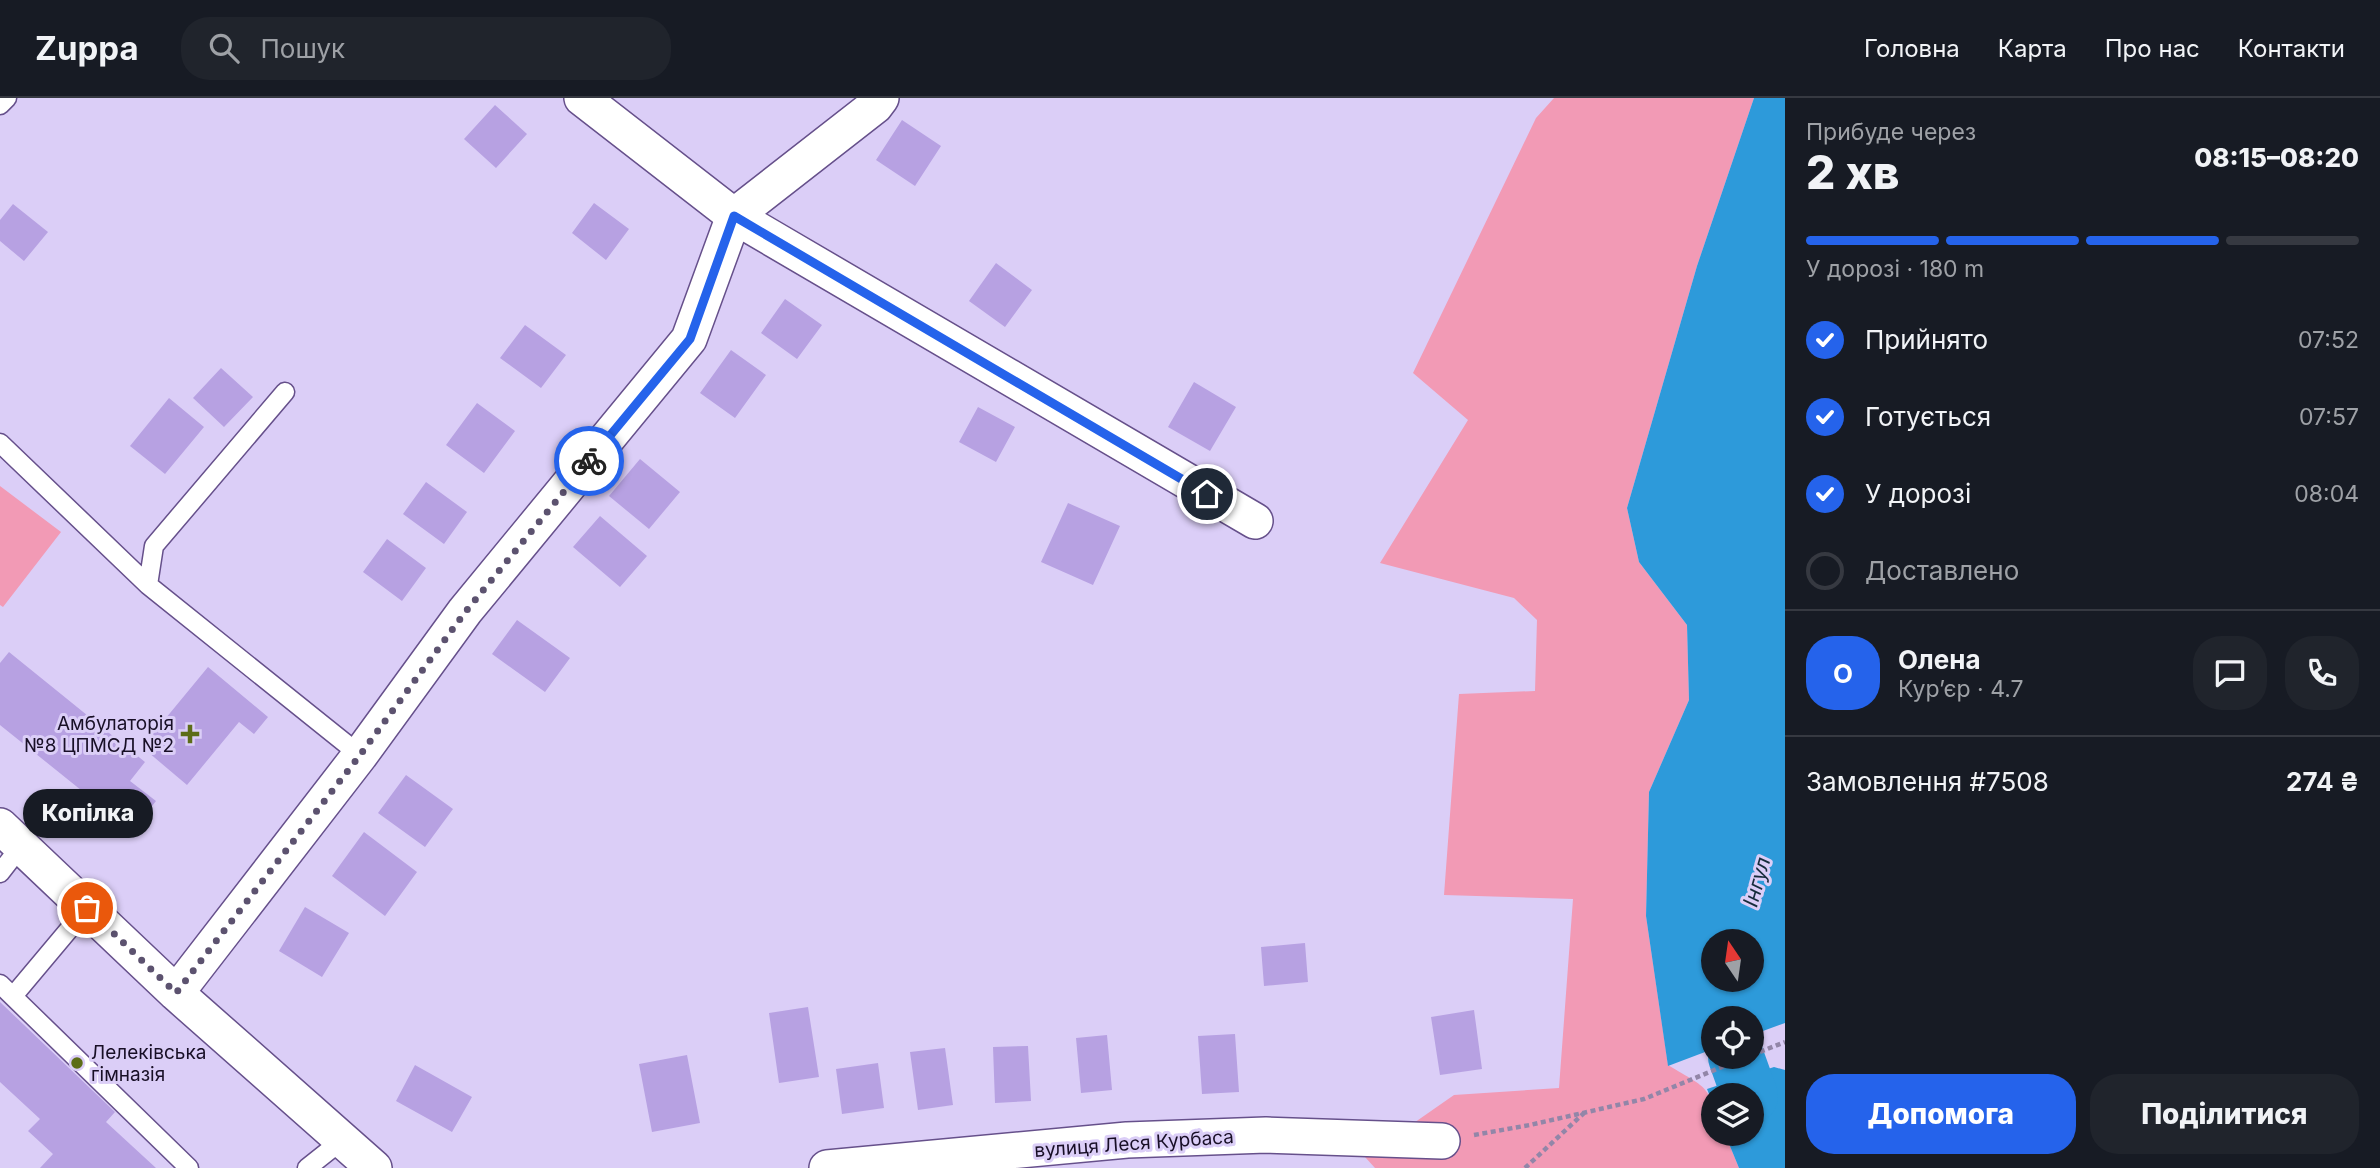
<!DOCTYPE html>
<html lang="uk">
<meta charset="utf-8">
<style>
body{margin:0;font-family:Inter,sans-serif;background:#20242c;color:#f1f3f6;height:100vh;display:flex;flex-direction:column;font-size:26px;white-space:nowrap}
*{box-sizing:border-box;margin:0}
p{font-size:23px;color:#9ea1a6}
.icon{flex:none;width:38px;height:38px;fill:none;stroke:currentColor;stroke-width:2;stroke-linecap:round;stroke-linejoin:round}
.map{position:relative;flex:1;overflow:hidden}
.side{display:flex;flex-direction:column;background:#171b24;width:595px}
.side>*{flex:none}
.needle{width:46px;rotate:347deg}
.fabs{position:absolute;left:1701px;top:831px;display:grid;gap:14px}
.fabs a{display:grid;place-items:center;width:63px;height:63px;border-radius:50%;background:#171b24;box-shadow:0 2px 5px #0004;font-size:35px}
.pin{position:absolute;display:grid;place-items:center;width:60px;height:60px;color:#fff;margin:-30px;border:4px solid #fff;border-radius:50%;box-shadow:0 2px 7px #0007}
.courier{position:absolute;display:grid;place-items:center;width:70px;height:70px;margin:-35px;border:5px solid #2563eb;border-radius:50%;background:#fff;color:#222;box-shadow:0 2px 9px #0007}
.bubble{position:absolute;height:49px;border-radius:24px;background:#171b24;box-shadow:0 2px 5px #0004;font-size:23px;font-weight:800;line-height:49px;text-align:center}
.head em{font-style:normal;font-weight:800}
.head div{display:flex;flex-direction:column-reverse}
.head{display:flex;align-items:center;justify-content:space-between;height:119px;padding:0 21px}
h1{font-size:46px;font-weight:800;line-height:52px}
.bar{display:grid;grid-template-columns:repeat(4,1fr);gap:10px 7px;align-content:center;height:84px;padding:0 21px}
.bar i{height:9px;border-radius:5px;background:#363941}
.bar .current{background:#2563eb}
.bar p{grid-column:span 4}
.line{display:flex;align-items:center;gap:18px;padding:0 21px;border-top:2px solid #363941}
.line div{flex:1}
.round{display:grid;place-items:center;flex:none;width:74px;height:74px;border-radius:28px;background:#20242c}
ol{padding:0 21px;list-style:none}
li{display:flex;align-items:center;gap:21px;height:77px}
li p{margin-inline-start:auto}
li .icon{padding:7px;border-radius:50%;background:#2563eb;color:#fff;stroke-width:4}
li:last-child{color:#9ea1a6}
li i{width:38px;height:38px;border:4px solid #363941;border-radius:50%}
.button{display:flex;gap:14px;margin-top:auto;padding:14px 21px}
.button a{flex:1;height:80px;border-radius:28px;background:#2563eb;color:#fff;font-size:28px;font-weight:800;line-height:80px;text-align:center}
.button a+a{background:#20242c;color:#f1f3f6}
header{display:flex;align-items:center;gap:42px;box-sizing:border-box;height:98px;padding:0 35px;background:#171b24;border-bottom:2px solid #363941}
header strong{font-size:33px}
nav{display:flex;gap:38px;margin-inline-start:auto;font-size:24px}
.search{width:490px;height:63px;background:#20242c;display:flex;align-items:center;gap:18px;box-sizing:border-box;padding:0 24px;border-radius:28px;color:#9ea1a6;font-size:26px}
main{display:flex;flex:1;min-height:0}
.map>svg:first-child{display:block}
.green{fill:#f29ab5}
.water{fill:#2d9ada;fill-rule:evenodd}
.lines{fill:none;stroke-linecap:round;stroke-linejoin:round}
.river{stroke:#2d9ada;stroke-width:56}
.building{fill:#b7a1e2}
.service-casing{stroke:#66508b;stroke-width:21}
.minor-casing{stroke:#66508b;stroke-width:38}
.path{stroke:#9286a8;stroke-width:4.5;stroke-dasharray:5 3.5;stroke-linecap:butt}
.service{stroke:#fff;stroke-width:18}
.minor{stroke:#fff;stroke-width:35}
.done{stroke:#5c526f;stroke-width:7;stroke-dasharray:0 12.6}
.route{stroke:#2563eb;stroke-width:9}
.poi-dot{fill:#5d6d18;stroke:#dbcef7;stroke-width:2.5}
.labels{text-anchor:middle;stroke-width:6;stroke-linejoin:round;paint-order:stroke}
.poi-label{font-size:19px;fill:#180f26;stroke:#dbcef7;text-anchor:end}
.street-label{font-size:19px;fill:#180f26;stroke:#dbcef7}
.water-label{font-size:21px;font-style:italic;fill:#162c3b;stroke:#dbcef7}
</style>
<header>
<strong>Zuppa</strong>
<div class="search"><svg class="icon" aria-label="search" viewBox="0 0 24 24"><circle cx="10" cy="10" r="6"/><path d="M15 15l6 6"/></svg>Пошук</div>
<nav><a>Головна</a><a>Карта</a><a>Про нас</a><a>Контакти</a></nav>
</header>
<main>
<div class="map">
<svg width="1785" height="1070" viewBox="0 0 1785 1070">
<rect width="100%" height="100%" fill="#dbcef7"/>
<!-- green -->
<path class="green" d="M 1554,0 L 1754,0 L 1697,168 L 1627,410 L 1639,464 L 1687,527 L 1689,602 L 1649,694 L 1646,818 L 1668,967 C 1708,992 1713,986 1713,1036 L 1725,1036 L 1739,1070 L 1375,1070 L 1365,1059 L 1454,997 L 1559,990 L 1573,801 L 1444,797 L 1459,596 L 1535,593 L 1537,522 L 1514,500 L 1380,465 L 1468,322 L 1413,275 L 1536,20 Z
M 0,388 L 61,434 L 3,509 L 0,507 Z"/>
<!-- water -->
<path class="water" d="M 1754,0 L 1785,0 L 1785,925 L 1752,937 L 1752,920 L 1713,920 L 1713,951 L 1668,968 L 1646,818 L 1649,694 L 1689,602 L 1687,527 L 1639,464 L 1627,410 L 1697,168 ZM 1713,844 L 1752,844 L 1752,882 L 1713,882 Z
M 1774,969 L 1785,972 L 1785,1070 L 1739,1070 L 1725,1036 L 1752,1036 L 1752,998 L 1713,998 L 1713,1006 L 1707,991 Z"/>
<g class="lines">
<!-- river -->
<path class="river" d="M 1736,959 L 1750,998"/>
</g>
<!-- building -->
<path class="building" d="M 495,7 L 527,36 L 496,70 L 464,41 Z
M 902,22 L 941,48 L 915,88 L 876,62 Z
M 594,105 L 629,131 L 606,162 L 572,135 Z
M 13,106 L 48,134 L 24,163 L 0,143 L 0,122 Z
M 996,165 L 1032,192 L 1005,229 L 969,203 Z
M 785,201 L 822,227 L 797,261 L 761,235 Z
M 525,227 L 566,257 L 541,290 L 500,260 Z
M 731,252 L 766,277 L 735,320 L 700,295 Z
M 221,270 L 253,299 L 224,329 L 193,300 Z
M 1194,284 L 1236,309 L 1210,353 L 1168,329 Z
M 169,300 L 204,329 L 165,376 L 130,348 Z
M 477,305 L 515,333 L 484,375 L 446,347 Z
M 978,309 L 1015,329 L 996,364 L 959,344 Z
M 640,361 L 680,394 L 649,431 L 609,398 Z
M 426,384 L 467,414 L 444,446 L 403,416 Z
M 1068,405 L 1120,428 L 1093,487 L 1041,464 Z
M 600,418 L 647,458 L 620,489 L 573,449 Z
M 387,441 L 426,470 L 402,503 L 363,474 Z
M 517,522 L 570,560 L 545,594 L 492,556 Z
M 9,554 L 145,664 L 130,683 L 156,703 L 132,733 L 0,627 L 0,565 Z
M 208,569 L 268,619 L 254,636 L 239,624 L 187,687 L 142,649 Z
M 406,677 L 453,711 L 425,749 L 378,715 Z
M 364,734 L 417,774 L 385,818 L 332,778 Z
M 305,809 L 349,835 L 322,879 L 279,853 Z
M 1305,845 L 1308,884 L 1264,888 L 1261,849 Z
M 0,904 L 115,1014 L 106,1024 L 156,1070 L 40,1070 L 53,1056 L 28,1033 L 40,1021 L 0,984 Z
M 808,909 L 819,979 L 779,985 L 769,915 Z
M 1474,912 L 1482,971 L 1440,977 L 1431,919 Z
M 1235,936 L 1239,994 L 1202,996 L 1198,938 Z
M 1107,937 L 1112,992 L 1081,995 L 1076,940 Z
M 1028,948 L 1031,1003 L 995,1005 L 993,949 Z
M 945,950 L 953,1007 L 918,1012 L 910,954 Z
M 687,957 L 700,1025 L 652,1034 L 639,966 Z
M 878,965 L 884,1010 L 842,1016 L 836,971 Z
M 415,967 L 472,999 L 452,1034 L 396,1003 Z"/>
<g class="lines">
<!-- service casing -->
<g class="service-casing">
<path id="service" d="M 0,7 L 7,0
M 0,345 L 148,487 L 360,657
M 148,487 L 154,448 L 285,294
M 0,775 L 21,748
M 0,886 L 189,1070
M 14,897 L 87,810
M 307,1070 L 341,1043"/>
</g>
<!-- minor casing -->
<g class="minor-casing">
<path id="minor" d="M 582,0 L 734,118 L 1255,423
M 0,728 L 176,895 L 374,1070
M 176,895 L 360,657 L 465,513 L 689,241 L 734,118 L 875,8 L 881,0
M 827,1070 L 1127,1042 L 1266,1037 L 1442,1043"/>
</g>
<!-- path -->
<path class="path" d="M 1752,957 L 1785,944
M 1474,1037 L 1530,1027 L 1644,1001 L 1746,959
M 1525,1070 L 1584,1015"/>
<!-- service -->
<use href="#service" class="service"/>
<!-- minor -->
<use href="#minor" class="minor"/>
</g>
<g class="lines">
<!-- done -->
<path class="done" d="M 87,810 L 176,895 L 360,657 L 466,513 L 589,363"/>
<!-- route -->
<path class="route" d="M 589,363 L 690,241 L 734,118 L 1207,396"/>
</g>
<!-- markers -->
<g class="poi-dot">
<path d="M186.5 625.5h7v7h7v7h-7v7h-7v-7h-7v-7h7z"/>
<circle cx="77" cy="965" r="7"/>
</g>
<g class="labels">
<!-- poi labels -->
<g class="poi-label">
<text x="174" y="632">Амбулаторія<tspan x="174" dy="22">№8 ЦПМСД №2</tspan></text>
<text x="91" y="961" text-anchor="start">Лелеківська<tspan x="91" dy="22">гімназія</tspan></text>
</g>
<!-- street labels -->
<g class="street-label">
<text transform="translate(1134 1045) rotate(-4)" y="7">вулиця Леся Курбаса</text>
</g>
<!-- water labels -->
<g class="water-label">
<text transform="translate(1757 784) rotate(-74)" y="7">Інгул</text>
</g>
</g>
</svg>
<div class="fabs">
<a><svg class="needle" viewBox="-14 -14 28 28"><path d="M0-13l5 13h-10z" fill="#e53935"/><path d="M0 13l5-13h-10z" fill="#9ea1a6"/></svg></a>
<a><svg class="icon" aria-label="locate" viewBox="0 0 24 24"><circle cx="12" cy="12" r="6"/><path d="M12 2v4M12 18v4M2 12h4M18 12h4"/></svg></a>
<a><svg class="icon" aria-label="layers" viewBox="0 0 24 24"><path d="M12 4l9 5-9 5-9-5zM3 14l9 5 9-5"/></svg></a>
</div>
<div class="pin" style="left:87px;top:810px;background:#ea580c"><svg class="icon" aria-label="bag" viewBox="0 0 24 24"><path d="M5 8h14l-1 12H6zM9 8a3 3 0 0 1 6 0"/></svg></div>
<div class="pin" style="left:1207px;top:396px;background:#1f2937"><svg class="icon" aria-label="home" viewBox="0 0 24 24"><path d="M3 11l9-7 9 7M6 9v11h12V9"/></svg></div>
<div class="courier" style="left:589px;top:363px"><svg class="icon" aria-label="bike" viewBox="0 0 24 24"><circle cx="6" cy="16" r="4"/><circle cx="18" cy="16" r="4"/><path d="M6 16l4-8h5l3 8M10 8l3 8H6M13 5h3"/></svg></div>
<div class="bubble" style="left:23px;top:691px;width:130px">Копілка</div>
</div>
<section class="side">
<div class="head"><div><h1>2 хв</h1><p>Прибуде через</p></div><em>08:15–08:20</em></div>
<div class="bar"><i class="current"></i><i class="current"></i><i class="current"></i><i></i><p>У дорозі · 180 m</p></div>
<ol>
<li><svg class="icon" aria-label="check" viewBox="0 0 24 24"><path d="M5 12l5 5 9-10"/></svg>Прийнято<p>07:52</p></li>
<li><svg class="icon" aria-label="check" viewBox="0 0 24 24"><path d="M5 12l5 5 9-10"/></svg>Готується<p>07:57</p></li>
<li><svg class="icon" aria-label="check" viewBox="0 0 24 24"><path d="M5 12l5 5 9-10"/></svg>У дорозі<p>08:04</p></li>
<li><i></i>Доставлено</li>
</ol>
<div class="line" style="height:126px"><b class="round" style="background:#2563eb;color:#fff">О</b><div><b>Олена</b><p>Кур’єр · 4.7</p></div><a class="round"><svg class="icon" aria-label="chat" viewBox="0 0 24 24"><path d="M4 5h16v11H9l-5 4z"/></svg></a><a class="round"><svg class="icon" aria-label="phone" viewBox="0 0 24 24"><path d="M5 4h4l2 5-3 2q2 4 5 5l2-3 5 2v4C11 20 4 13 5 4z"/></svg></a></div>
<div class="line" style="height:91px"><div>Замовлення #7508</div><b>274 ₴</b></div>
<div class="button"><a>Допомога</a><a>Поділитися</a></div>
</section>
</main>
